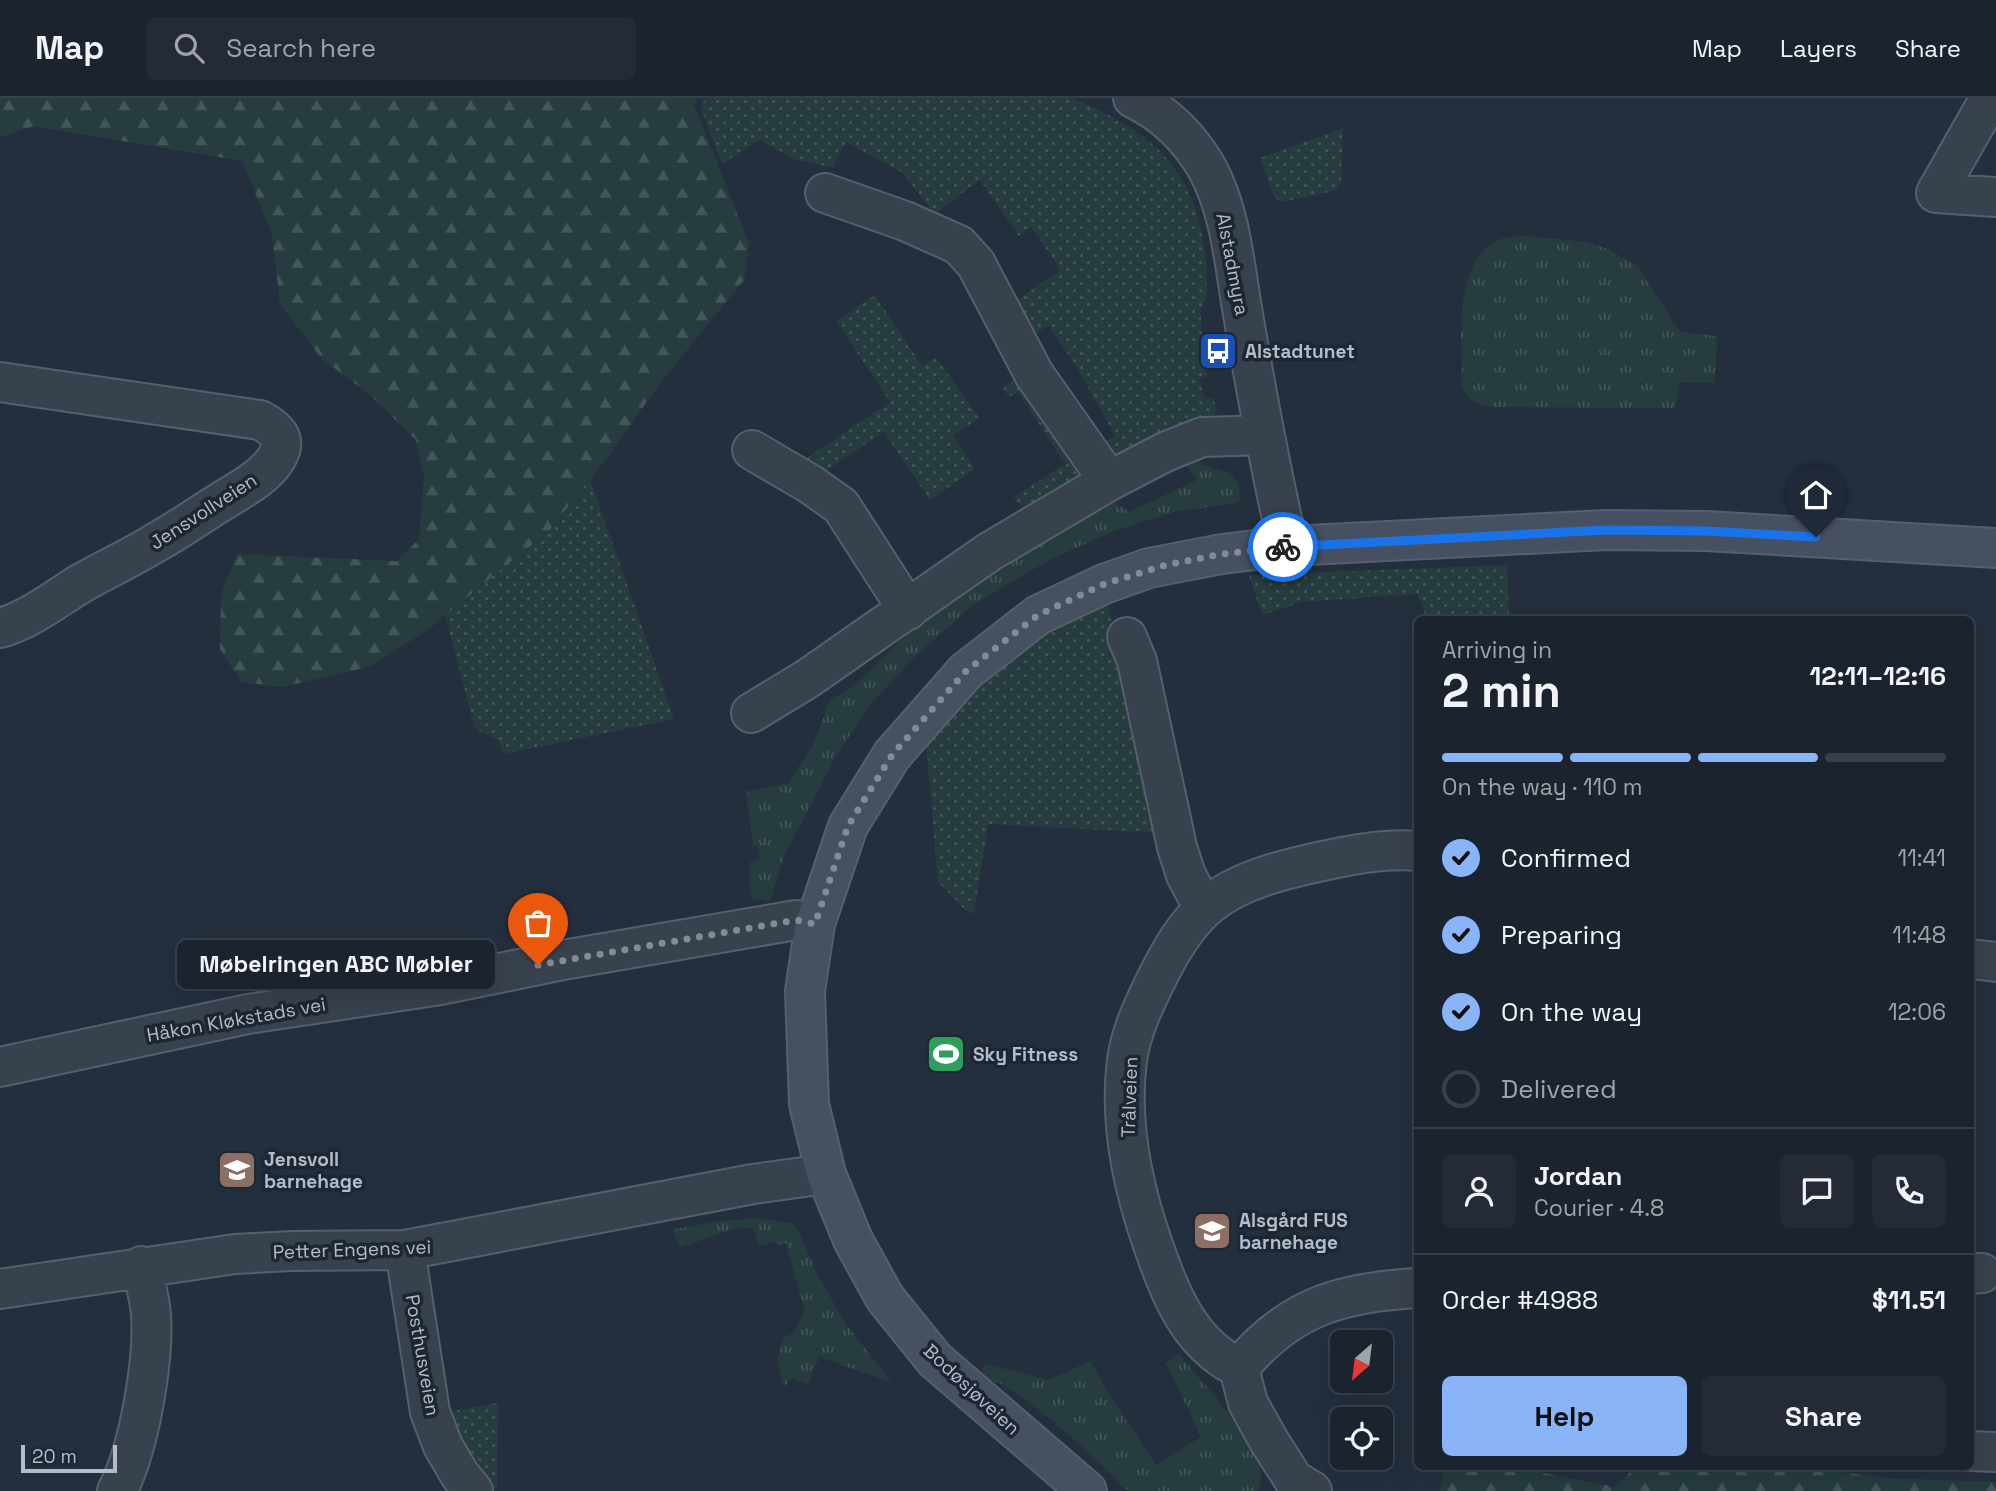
<!DOCTYPE html>
<meta charset="utf-8">
<style>
body{margin:0;font-family:"Space Grotesk",sans-serif;background:#242b36;color:#f1f3f6;height:100vh;display:flex;flex-direction:column;font-size:26px;white-space:nowrap}
*{box-sizing:border-box;margin:0}
p{font-size:23px;color:#a0a4aa}
.icon{flex:none;width:38px;height:38px;fill:none;stroke:currentColor;stroke-width:2;stroke-linecap:round;stroke-linejoin:round}
.map{position:relative;flex:1;overflow:hidden}
.side{position:absolute;left:1414px;top:518px;width:560px;height:854px;display:flex;flex-direction:column;background:#1b232e;border-radius:10px;box-shadow:0 7px 28px #0002,0 0 0 2px #39404a}
.side>*{flex:none}
.needle{width:46px;rotate:208deg}
.fabs{position:absolute;left:1330px;top:1232px;display:grid;gap:14px}
.fabs a{display:grid;place-items:center;width:63px;height:63px;border-radius:10px;background:#1b232e;box-shadow:0 7px 28px #0002,0 0 0 2px #39404a;font-size:35px}
.scale{position:absolute;left:21px;bottom:18px;width:96px;box-sizing:border-box;padding-left:7px;border:4px solid #b4bcc9;border-top:0;font-size:19px;line-height:24px;white-space:nowrap;color:#b4bcc9;-webkit-text-stroke:5px #1d2633;paint-order:stroke}
.pin{position:absolute;display:grid;place-items:center;width:60px;height:60px;color:#fff;margin:-72px -30px;border-radius:50% 50% 50% 0;rotate:-45deg;box-shadow:0 0 7px #0007}
.pin .icon{rotate:45deg}
.courier{position:absolute;display:grid;place-items:center;width:70px;height:70px;margin:-35px;border:5px solid #1a73e8;border-radius:50%;background:#fff;color:#222;box-shadow:0 2px 9px #0007}
.bubble{position:absolute;height:49px;border-radius:10px;background:#1b232e;box-shadow:0 7px 28px #0002,0 0 0 2px #39404a;font-size:23px;font-weight:800;line-height:49px;text-align:center}
.headline em{font-style:normal;font-weight:800}
.headline div{display:flex;flex-direction:column-reverse}
.headline{display:flex;align-items:center;justify-content:space-between;height:119px;padding:0 28px}
h1{font-size:46px;font-weight:800;line-height:52px}
.bar{display:grid;grid-template-columns:repeat(4,1fr);gap:10px 7px;align-content:center;height:84px;padding:0 28px}
.bar i{height:9px;border-radius:5px;background:#39404a}
.bar .selected{background:#8ab4f8}
.bar p{grid-column:span 4}
.line{display:flex;align-items:center;gap:18px;padding:0 28px;border-top:2px solid #39404a}
.line div{flex:1}
.round{display:grid;place-items:center;flex:none;width:74px;height:74px;border-radius:10px;background:#242b36}
ol{padding:0 28px;list-style:none}
li{display:flex;align-items:center;gap:21px;height:77px}
li p{margin-inline-start:auto}
li .icon{padding:7px;border-radius:50%;background:#8ab4f8;color:#111;stroke-width:4}
li:last-child{color:#a0a4aa}
li i{width:38px;height:38px;border:4px solid #39404a;border-radius:50%}
.action{display:flex;gap:14px;margin-top:auto;padding:14px 28px}
.action a{flex:1;height:80px;border-radius:10px;background:#8ab4f8;color:#111;font-size:28px;font-weight:800;line-height:80px;text-align:center}
.action a+a{background:#242b36;color:#f1f3f6}
header{display:flex;align-items:center;gap:42px;box-sizing:border-box;height:98px;padding:0 35px;background:#1b232e;border-bottom:2px solid #39404a}
header strong{font-size:33px}
nav{display:flex;gap:38px;margin-inline-start:auto;font-size:24px}
.search{width:490px;height:63px;background:#242b36;display:flex;align-items:center;gap:18px;box-sizing:border-box;padding:0 24px;border-radius:10px;color:#a0a4aa;font-size:26px}
.map>svg:first-child{display:block}
.grass{fill:url(#grass-tufts)}
.forest{fill:url(#forest-firs)}
.park{fill:url(#park-dots)}
.lines{fill:none;stroke-linecap:round;stroke-linejoin:round}
.street-casing{stroke:#565f6c;stroke-width:42}
.secondary-casing{stroke:#565f6c;stroke-width:42}
.street{stroke:#38414e;stroke-width:38}
.secondary{stroke:#465061;stroke-width:38}
.done{stroke:#828b98;stroke-width:7;stroke-dasharray:0 12.6}
.route{stroke:#1a73e8;stroke-width:9}
.labels{text-anchor:middle;stroke-width:7;stroke-linejoin:round;paint-order:stroke}
.street-label{font-size:19px;fill:#b4bcc9;stroke:#1d2633}
.poi-label{font-size:19px;font-weight:bold;fill:#b4bcc9;stroke:#1d2633;text-anchor:start}
</style>
<header>
<strong>Map</strong>
<div class="search"><svg class="icon" aria-label="search" viewBox="0 0 24 24"><circle cx="10" cy="10" r="6"/><path d="M15 15l6 6"/></svg>Search here</div>
<nav><a>Map</a><a>Layers</a><a>Share</a></nav>
</header>
<div class="map">
<svg width="1996" height="1393" viewBox="0 0 1996 1393">
<defs>
<pattern id="grass-tufts" width="24" height="20" patternUnits="userSpaceOnUse" patternTransform="scale(1.75)"><rect width="24" height="20" fill="#263c3f"/><path d="M3 7l-1-3M5 7V3M7 7l1-3M15 17l-1-3M17 17v-4M19 17l1-3" fill="none" stroke="#435659"/></pattern>
<pattern id="forest-firs" width="22" height="20" patternUnits="userSpaceOnUse" patternTransform="scale(1.75)"><rect width="22" height="20" fill="#263c3f"/><path d="M5 1l3.5 6h-7zM16 11l3.5 6h-7z" fill="#435659"/></pattern>
<pattern id="park-dots" width="8" height="8" patternUnits="userSpaceOnUse" patternTransform="scale(1.75)"><rect width="8" height="8" fill="#263c3f"/><path d="M2 2h.1M6 6h.1" fill="none" stroke="#435659" stroke-width="1.8" stroke-linecap="round"/></pattern>
</defs>
<rect width="100%" height="100%" fill="#242f3e"/>
<!-- grass -->
<path class="grass" d="M 1517,137 L 1586,144 L 1608,151 L 1638,169 L 1680,234 L 1717,238 L 1715,285 L 1680,284 L 1675,310 L 1495,309 C 1479,307 1468,304 1462,288 C 1462,247 1453,174 1491,146 C 1498,141 1508,139 1517,137 Z
M 1194,357 L 1204,367 L 1230,375 L 1238,386 L 1240,401 L 1236,405 L 1174,414 L 1117,432 L 1053,460 L 974,506 L 912,561 L 873,604 L 838,654 L 784,759 L 770,803 L 753,801 C 747,788 749,776 751,763 L 760,760 L 757,747 L 753,748 L 746,694 L 788,685 L 813,647 L 830,602 L 854,588 L 912,532 L 960,491 L 1107,399 L 1129,414 L 1197,382 L 1183,364 Z
M 760,1120 L 791,1125 L 799,1134 L 816,1173 L 843,1222 L 891,1284 L 819,1259 L 808,1286 L 792,1281 L 784,1288 L 777,1261 L 784,1239 L 792,1236 L 805,1214 L 786,1145 L 777,1147 L 775,1144 L 759,1148 L 754,1131 L 739,1129 L 681,1149 L 678,1146 L 673,1131 L 722,1123 Z
M 1179,1256 C 1199,1280 1252,1339 1259,1366 C 1262,1376 1261,1383 1258,1393 L 1128,1393 C 1094,1360 1047,1313 1006,1289 C 999,1284 988,1282 980,1279 L 985,1266 L 1049,1282 L 1090,1263 L 1109,1296 L 1156,1367 L 1201,1339 L 1166,1265 Z"/>
<!-- forest -->
<path class="forest" d="M 0,0 L 697,0 L 694,7 L 749,145 L 744,182 L 661,284 L 609,357 L 549,433 L 426,533 L 369,569 L 282,589 L 241,584 L 220,551 L 221,497 L 237,456 L 397,463 L 419,441 L 424,379 L 416,342 L 369,296 L 322,261 L 280,206 L 272,136 L 242,63 L 34,28 L 0,39 Z
M 1445,1369 L 1514,1369 L 1615,1389 L 1635,1369 L 1795,1368 L 1887,1380 L 1996,1384 L 1996,1393 L 1440,1393 Z"/>
<!-- park -->
<path class="park" d="M 705,0 L 1070,0 C 1168,37 1207,88 1207,194 C 1207,202 1201,207 1201,214 C 1200,235 1205,258 1207,279 L 1199,281 L 1205,301 L 1213,300 L 1217,312 L 1213,317 L 1195,321 L 1115,359 L 1104,345 L 1115,338 L 1078,271 L 1049,228 L 1029,238 L 1017,202 L 1061,172 L 1031,129 L 1019,138 L 980,82 L 934,116 L 903,75 L 846,44 L 833,70 L 794,61 L 760,42 L 722,66 L 701,10 Z
M 1343,30 L 1341,84 L 1335,93 L 1282,104 L 1274,99 L 1260,60 Z
M 875,197 L 922,268 L 936,259 L 979,320 L 953,338 L 975,371 L 930,402 L 884,334 L 816,379 L 804,362 L 890,304 L 836,223 Z
M 1026,275 L 1085,362 L 1078,383 L 1026,417 L 1014,399 L 1065,366 L 1018,294 L 1009,299 L 1003,290 Z
M 590,381 L 674,621 L 503,656 L 498,642 L 475,631 L 445,517 L 549,433 Z
M 1507,467 L 1509,522 L 1427,521 L 1417,496 L 1302,504 L 1262,517 L 1249,477 Z
M 1107,503 L 1163,735 L 988,726 L 974,816 L 965,812 L 938,784 L 926,643 L 963,601 L 1038,536 Z
M 498,1305 L 497,1391 C 469,1374 459,1342 447,1314 Z"/>
<g class="lines">
<!-- street casing -->
<g class="street-casing">
<path id="street" d="M 1133,0 C 1166,16 1190,40 1208,72 C 1232,117 1235,173 1244,222 C 1257,298 1271,373 1288,448
M 1990,0 L 1936,95 L 1996,99
M 825,95 L 905,123 L 959,147 L 976,166 L 1034,276 L 1109,383
M 0,284 L 260,322 C 275,330 288,340 277,359 C 266,379 238,393 219,405 C 198,418 177,433 155,445 C 131,460 104,472 80,486 C 54,502 29,522 0,530
M 752,352 L 810,386 L 841,408 L 908,512
M 1127,539 L 1137,563 L 1177,749 L 1186,777 L 1204,811
M 751,615 L 807,581 L 989,454 L 1109,383 L 1165,354 L 1202,339 L 1264,337
M 1970,861 L 1996,864
M 0,969 L 248,916 L 441,887 L 563,862 L 796,822 L 815,826
M 405,1152 L 430,1314 L 443,1348 L 460,1377 L 473,1393
M 1970,1176 L 1982,1175
M 0,1191 L 235,1156 L 292,1153 L 405,1152 L 753,1086 L 826,1076
M 1239,1270 C 1188,1245 1170,1195 1152,1144 C 1132,1086 1119,1024 1127,962 C 1131,933 1145,904 1158,878 C 1171,852 1187,824 1210,806 C 1240,782 1282,772 1318,764 C 1350,757 1385,750 1418,753
M 1970,1353 L 1996,1354
M 117,1393 C 139,1352 154,1263 151,1217 C 150,1200 145,1184 141,1168
M 1312,1393 L 1294,1382 L 1269,1343 L 1248,1305 L 1239,1270 C 1289,1209 1341,1194 1418,1190"/>
</g>
<!-- secondary casing -->
<g class="secondary-casing">
<path id="secondary" d="M 1087,1393 L 935,1262 L 885,1200 L 853,1142 L 826,1076 L 809,1006 L 805,893 L 815,826 L 848,728 L 892,657 L 966,573 L 1038,517 L 1104,486 L 1149,470 L 1222,456 L 1288,448 L 1606,432 L 1706,433 L 1996,450"/>
</g>
<!-- street -->
<use href="#street" class="street"/>
<!-- secondary -->
<use href="#secondary" class="secondary"/>
</g>
<g class="lines">
<!-- done -->
<path class="done" d="M 538,867 L 796,822 L 815,826 L 848,728 L 892,657 L 966,573 L 1038,517 L 1104,486 L 1166,467 L 1222,456 L 1283,449"/>
<!-- route -->
<path class="route" d="M 1283,449 L 1606,432 L 1706,433 L 1816,439"/>
</g>
<!-- icons -->
<defs>
<g id="bus-square" transform="scale(2.0125)"><rect x="-9" y="-9" width="18" height="18" rx="4" fill="#1a4fb4" stroke="#1d2633"/><path d="M-5-6H5V4H4V6H2V4H-2V6H-4V4H-5ZM-3.5-4V0h7V-4ZM-3.5 1.2v1.5H-2V1.2ZM2 1.2v1.5H3.5V1.2Z" fill="#fff"/></g>
<g id="stadium-square" transform="scale(2.0125)"><rect x="-9" y="-9" width="18" height="18" rx="4" fill="#2e9e5b" stroke="#1d2633"/><path d="M0-5a6.5 5 0 1 0 0 10a6.5 5 0 1 0 0-10ZM-3.5-1.8h7v3.6h-7Z" fill="#fff"/></g>
<g id="school-square" transform="scale(2.0125)"><rect x="-9" y="-9" width="18" height="18" rx="4" fill="#8d6e63" stroke="#1d2633"/><path d="M0-5L7-2L0 1L-7-2ZM-4 1L0 2.5L4 1V4Q0 6-4 4Z" fill="#fff"/></g>
</defs>
<g fill-rule="evenodd">
<use href="#bus-square" x="1218" y="253"/>
<use href="#stadium-square" x="946" y="956"/>
<use href="#school-square" x="237" y="1072"/>
<use href="#school-square" x="1212" y="1133"/>
</g>
<g class="labels">
<!-- street labels -->
<g class="street-label">
<text transform="translate(1233 166) rotate(79)" y="7">Alstadmyra</text>
<text transform="translate(203 413) rotate(-33)" y="7">Jensvollveien</text>
<text transform="translate(236 921) rotate(-10)" y="7">Håkon Kløkstads vei</text>
<text transform="translate(1129 999) rotate(-88)" y="7">Trålveien</text>
<text transform="translate(352 1151) rotate(-2)" y="7">Petter Engens vei</text>
<text transform="translate(423 1257) rotate(80)" y="7">Posthusveien</text>
<text transform="translate(972 1291) rotate(43)" y="7">Bodøsjøveien</text>
</g>
<!-- poi labels -->
<g class="poi-label">
<text x="1245" y="260">Alstadtunet</text>
<text x="973" y="963">Sky Fitness</text>
<text x="264" y="1068">Jensvoll<tspan x="264" dy="22">barnehage</tspan></text>
<text x="1239" y="1129">Alsgård FUS<tspan x="1239" dy="22">barnehage</tspan></text>
</g>
</g>
</svg>
<div class="fabs">
<a><svg class="needle" viewBox="-14 -14 28 28"><path d="M0-13l5 13h-10z" fill="#e53935"/><path d="M0 13l5-13h-10z" fill="#a0a4aa"/></svg></a>
<a><svg class="icon" aria-label="locate" viewBox="0 0 24 24"><circle cx="12" cy="12" r="6"/><path d="M12 2v4M12 18v4M2 12h4M18 12h4"/></svg></a>
</div>
<div class="scale">20 m</div>
<div class="pin" style="left:538px;top:867px;background:#ea580c"><svg class="icon" aria-label="bag" viewBox="0 0 24 24"><path d="M5 8h14l-1 12H6zM9 8a3 3 0 0 1 6 0"/></svg></div>
<div class="pin" style="left:1816px;top:439px;background:#1f2937"><svg class="icon" aria-label="home" viewBox="0 0 24 24"><path d="M3 11l9-7 9 7M6 9v11h12V9"/></svg></div>
<div class="courier" style="left:1283px;top:449px"><svg class="icon" aria-label="bike" viewBox="0 0 24 24"><circle cx="6" cy="16" r="4"/><circle cx="18" cy="16" r="4"/><path d="M6 16l4-8h5l3 8M10 8l3 8H6M13 5h3"/></svg></div>
<div class="bubble" style="left:177px;top:842px;width:318px">Møbelringen ABC Møbler</div>
<section class="side">
<div class="headline"><div><h1>2 min</h1><p>Arriving in</p></div><em>12:11–12:16</em></div>
<div class="bar"><i class="selected"></i><i class="selected"></i><i class="selected"></i><i></i><p>On the way · 110 m</p></div>
<ol>
<li><svg class="icon" aria-label="check" viewBox="0 0 24 24"><path d="M5 12l5 5 9-10"/></svg>Confirmed<p>11:41</p></li>
<li><svg class="icon" aria-label="check" viewBox="0 0 24 24"><path d="M5 12l5 5 9-10"/></svg>Preparing<p>11:48</p></li>
<li><svg class="icon" aria-label="check" viewBox="0 0 24 24"><path d="M5 12l5 5 9-10"/></svg>On the way<p>12:06</p></li>
<li><i></i>Delivered</li>
</ol>
<div class="line" style="height:126px"><a class="round"><svg class="icon" aria-label="person" viewBox="0 0 24 24"><circle cx="12" cy="8" r="4"/><path d="M4 21q1-7 8-7t8 7"/></svg></a><div><b>Jordan</b><p>Courier · 4.8</p></div><a class="round"><svg class="icon" aria-label="chat" viewBox="0 0 24 24"><path d="M4 5h16v11H9l-5 4z"/></svg></a><a class="round"><svg class="icon" aria-label="phone" viewBox="0 0 24 24"><path d="M5 4h4l2 5-3 2q2 4 5 5l2-3 5 2v4C11 20 4 13 5 4z"/></svg></a></div>
<div class="line" style="height:91px"><div>Order #4988</div><b>$11.51</b></div>
<div class="action"><a>Help</a><a>Share</a></div>
</section>
</div>
